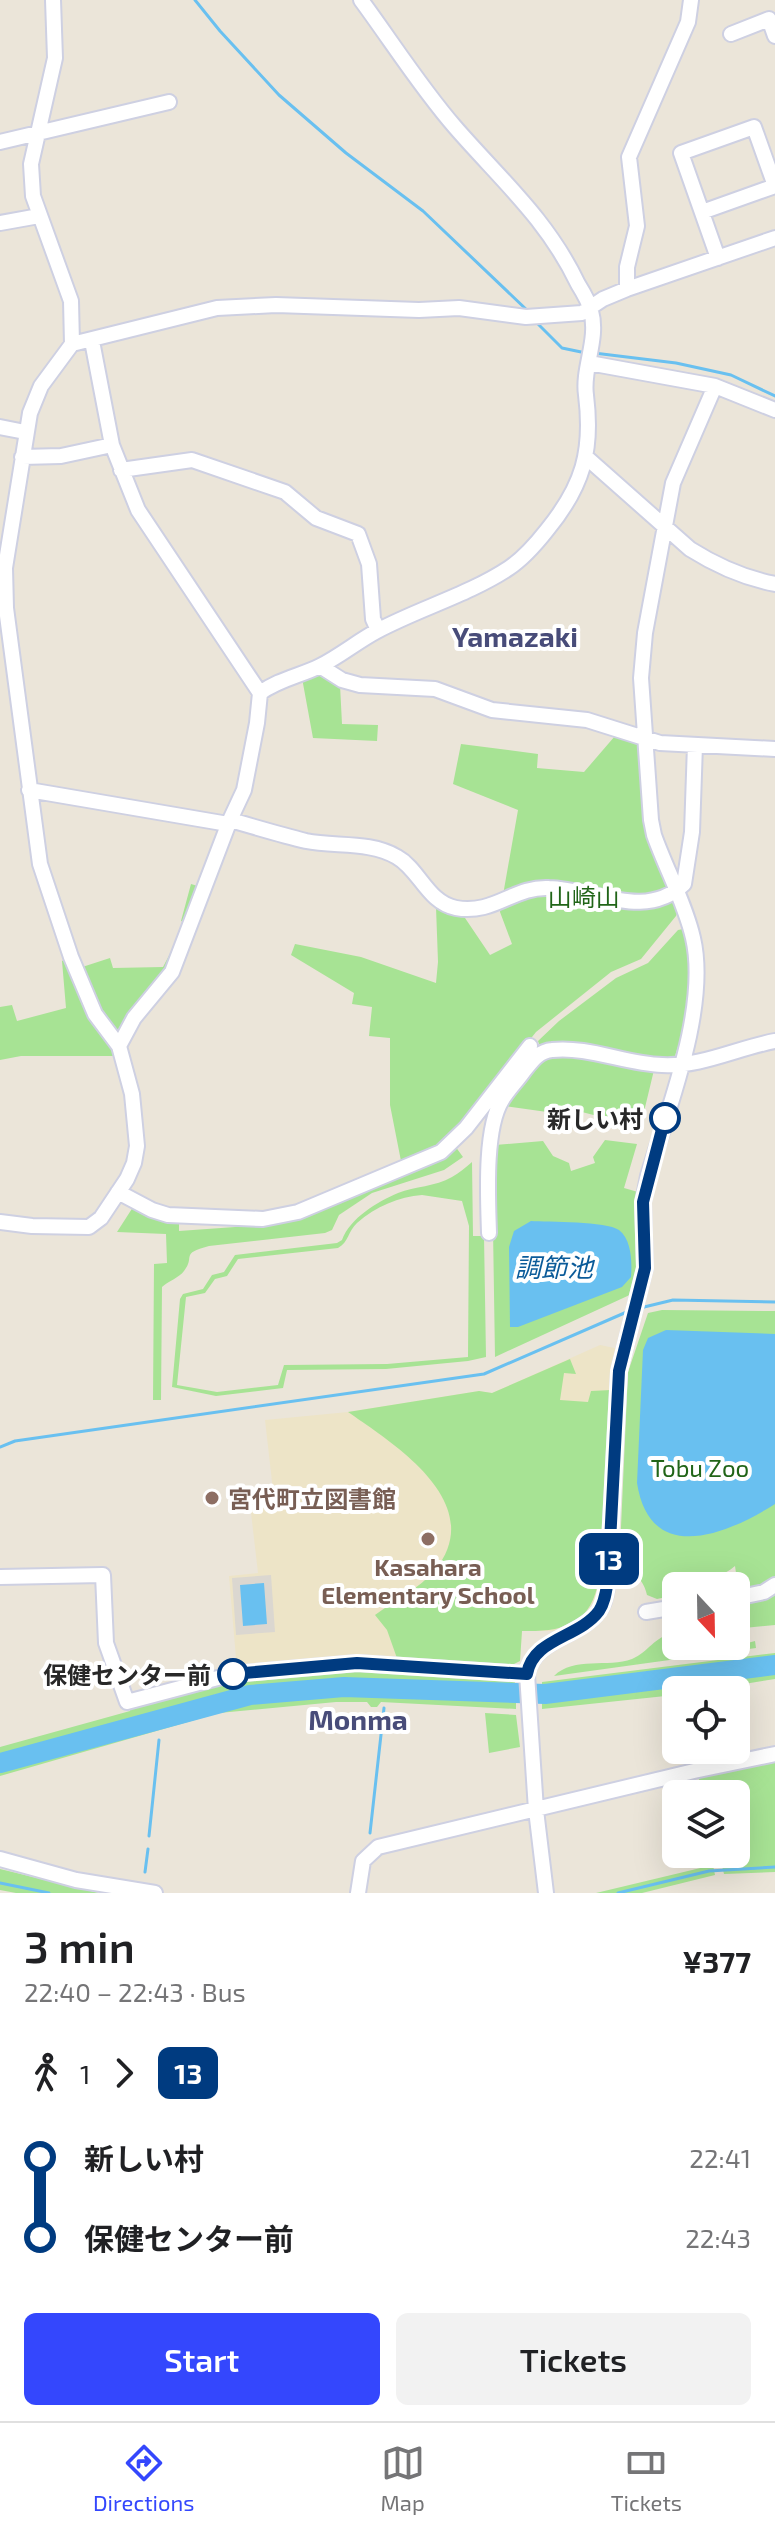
<!DOCTYPE html>
<html lang="en">
<head>
<meta charset="utf-8">
<style>
  body { margin:0; font-family:"Exo 2","Noto Sans JP",sans-serif; background:#f2f2f2; color:#202124; height:100vh; display:flex; flex-direction:column; font-size:30px; white-space:nowrap }
  * { box-sizing:border-box; margin:0 }
  p { font-size:26px; color:#757577 }
  .icon { flex:none; width:44px; height:44px; fill:none; stroke:currentColor; stroke-width:2; stroke-linecap:round; stroke-linejoin:round }
  .map { position:relative; height:1893px; overflow:hidden }
  .panel { display:flex; flex-direction:column; background:#fff; flex:1 }
  .panel>* { flex:none }
  .badge { padding:0 16px; border-radius:12px; font-size:28px; line-height:52px }
  .needle { width:52px; rotate:158deg }
  .controls { position:absolute; left:662px; top:1572px; display:grid; gap:16px }
  .controls a { display:grid; place-items:center; width:88px; height:88px; border-radius:12px; background:#fff; box-shadow:0 8px 32px #0002; font-size:40px }
  .map>.badge { position:absolute; translate:-50% -50%; box-shadow:0 0 0 4px #fff }
  .legs { display:flex; align-items:center; gap:12px; height:88px; padding:0 24px; font-size:26px }
  .legs p { margin-inline-start:auto }
  .head { display:flex; align-items:center; justify-content:space-between; height:136px; padding:0 24px }
  h1 { font-size:44px; font-weight:600; line-height:60px }
  .action { display:flex; gap:16px; margin-top:auto; padding:16px 24px }
  .action a { flex:1; height:92px; border-radius:12px; background:#3447fd; color:#fff; font-size:32px; font-weight:600; line-height:92px; text-align:center }
  .action a+a { background:#f2f2f2; color:#202124 }
  ul { padding:0 24px; list-style:none }
  li { display:flex; align-items:center; gap:28px; height:80px; font-size:30px }
  li i { display:grid; place-items:center; width:12px; height:100%; margin:0 10px; background:currentColor }
  li i::after { content:''; width:20px; height:20px; margin:-10px; border:6px solid; border-radius:50%; background:#fff }
  li p { margin-inline-start:auto }
  li:first-child i { background:linear-gradient(#0000 50%,currentColor 0) }
  li:last-child i { background:linear-gradient(currentColor 50%,#0000 0) }
  .tab-bar { display:flex; justify-content:space-around; align-items:center; height:112px; border-top:2px solid #e0e0e0; background:#fff; font-size:22px; color:#757577 }
  .tab-bar a { display:grid; justify-items:center; gap:4px }
  .tab-bar .current { color:#3447fd }
  .map>svg:first-child { display:block }
  .education { fill:#ede4c7 }
  .green { fill:#a7e394; fill-rule:evenodd }
  .plaza { fill:#dbd7d0 }
  .water { fill:#69c0f0 }
  .lines { fill:none; stroke-linecap:round; stroke-linejoin:round }
  .stream { stroke:#69c0f0; stroke-width:3 }
  .river { stroke:#69c0f0; stroke-width:20 }
  .minor-casing { stroke:#ced0e2; stroke-width:18 }
  .minor { stroke:#fff; stroke-width:14 }
  .line-1-casing { stroke:#fff; stroke-width:18 }
  .line-1 { stroke:#003b80; stroke-width:12 }
  .stop-1-dot { fill:#fff; stroke:#003b80; stroke-width:4 }
  .education-dot { fill:#8d6e63; stroke:#fff; stroke-width:3 }
  .labels { text-anchor:middle; dominant-baseline:central; stroke-width:8; stroke-linejoin:round; paint-order:stroke }
  .park-label { font-size:24px; fill:#216518; stroke:#fff }
  .stop-label { font-size:24px; font-weight:bold; fill:#282828; stroke:#fff; text-anchor:end }
  .education-label { font-size:24px; font-weight:bold; fill:#785e54; stroke:#fff; text-anchor:start }
  .water-label { font-size:26px; font-style:italic; fill:#0b5b99; stroke:#fff }
  .quarter-label { font-size:28px; font-weight:bold; fill:#484c79; stroke:#fff }
</style>
</head>
<body>
<div class="map">
<svg width="775" height="1893" viewBox="0 0 775 1893">
  <rect width="100%" height="100%" fill="#ebe5d9"/>
  <path class="education" d="M600,1345L619,1349L612,1369L599,1579L596,1597L588,1612L555,1631H522L520,1661L237,1670L229,1576L258,1573L250,1504L274,1499L265,1420L348,1412L479,1391L492,1393Z"/>
  <path class="green" d="M319,672L340,685L342,724L378,725L377,741L313,738L302,678Z
    M615,736L635,740L639,744L647,833L679,908L676,916L641,959L611,972L536,1032L462,1125L445,1141L430,1151L401,1161L390,1105V1038L369,1036L372,1007L352,1004L354,993L291,955L295,944L361,957L436,983L438,962L436,907L439,904L463,915L490,955L512,944L500,912L518,810L453,784L461,744L538,754L537,768L584,772Z
    M191,884L201,887L168,972L118,1056H21L0,1060V1007L12,1005L17,1021L66,1008L62,961L68,958L73,970L110,958L113,968L163,967L174,946H177L184,922L181,921Z
    M683,929C696,972 689,1015 675,1056L655,1059L539,1044L538,1041L559,1021L616,978L648,963L678,930Z
    M565,1055L654,1070L642,1120L627,1117L624,1129L608,1127L609,1119L551,1104L547,1112L504,1106L540,1060Z
    M605,1140L637,1144L624,1188L638,1192L636,1205L640,1269L634,1293L495,1357L492,1164L495,1145L543,1141L553,1156L569,1163L571,1171L595,1163L593,1157Z
    M455,1146L463,1157L444,1170L372,1193L339,1215L332,1230L325,1233L209,1246C179,1254 196,1256 184,1271C179,1278 168,1281 162,1287L161,1400H153L154,1264L167,1263L166,1234L117,1232L135,1204L179,1218V1231L262,1225Z
    M472,1162L473,1236H484L486,1357L468,1361L386,1369L287,1370L283,1388L216,1396L172,1387L180,1299L183,1294L203,1289L212,1275L224,1272L235,1255L337,1243L342,1240C350,1218 377,1202 398,1193C415,1186 435,1187 452,1177C459,1173 466,1167 472,1162ZM422,1195L462,1201L469,1226L468,1357L387,1364L284,1365L278,1385L217,1392L177,1385L186,1297L205,1293L215,1279L227,1276L238,1259L338,1248C349,1242 348,1231 357,1223C376,1206 399,1197 422,1195Z
    M662,1310L775,1311V1625L744,1628L735,1566C722,1577 711,1577 696,1581C688,1583 685,1586 676,1586V1595L657,1599L647,1595C644,1580 634,1571 619,1571L628,1372L648,1313Z
    M570,1359L576,1374L564,1373L560,1400L588,1402L591,1391L611,1390L599,1579C591,1624 565,1632 522,1631L520,1661L508,1667L398,1661L387,1630L375,1615C394,1601 420,1588 435,1570C489,1503 394,1444 348,1412L479,1391L492,1393Z
    M674,1633L676,1646H736L755,1641L756,1648L554,1676C574,1656 608,1668 632,1659C649,1652 653,1637 674,1633Z
    M775,1653V1658L598,1685L542,1689V1682Z
    M360,1666L514,1676L516,1689L336,1681L277,1686L217,1694L79,1738L0,1758V1747L130,1711V1707L234,1678Z
    M775,1673V1679L707,1690H676L675,1695L542,1709V1701Z
    M350,1692L516,1698V1709L381,1702L377,1707H371L367,1702H336L219,1713L0,1776V1770L224,1706L286,1697Z
    M485,1713L516,1715L520,1747L489,1753Z
    M775,1759V1872L724,1874L719,1854H736V1794H703L698,1776Z
    M713,1865L715,1875L642,1893H596Z
    M0,1869L99,1893H16L0,1890Z"/>
  <path class="plaza" d="M271,1575L275,1632L236,1635L232,1578Z"/>
  <path class="water" d="M531,1221C549,1222 606,1221 619,1230C632,1240 632,1263 631,1277L622,1287L518,1327H510L509,1247L514,1231Z
    M666,1330L775,1334V1504C726,1535 650,1566 637,1483L643,1350L648,1338Z
    M264,1583L267,1624L243,1626L240,1585Z"/>
  <g class="lines">
    <path class="stream" d="M195,0L220,31L279,95L346,153L423,211L530,313
      M537,323L562,348L586,353
      M594,353L676,363L731,375L775,396
      M640,1308L673,1300L775,1302
      M0,1447L15,1441L484,1374L629,1311
      M370,1833L384,1708
      M149,1836L159,1740
      M145,1872L148,1849
      M0,1883L49,1893
      M618,1893L709,1871L775,1867"/>
    <path class="river" d="M0,1763L250,1695L344,1687L545,1694L775,1665"/>
    <g class="minor-casing">
      <path id="minor" d="M731,34L769,19L775,36
        M0,142L169,102
        M702,212L775,186
        M0,223L39,216
        M718,258L681,153L754,127L775,186
        M627,289V267L637,226L629,157L688,22L691,0
        M92,341L112,445L138,510L260,693
        M72,344L217,308L276,305L419,310L459,308L526,317L582,313L603,299L627,289L775,238
        M589,363L715,386L775,410
        M0,427L25,432
        M22,457L61,456L112,445
        M586,457L690,549C717,566 744,578 775,584
        M121,470L192,460L285,492L316,518L358,534L369,564L373,619L378,630
        M320,666L342,680L360,685L435,689L492,710L587,720L660,743L775,749
        M29,790L228,824
        M230,820C255,827 281,835 306,841C335,847 370,841 397,857C419,869 428,903 456,908C494,915 514,886 549,888C594,889 645,921 684,884L692,832L695,745
        M119,1046L134,1018L172,972L230,820L244,790L257,723L260,693C279,679 300,676 320,666C340,656 358,641 377,631C420,608 468,595 509,568C524,558 536,544 547,530C583,486 593,451 586,395C582,368 599,339 591,311C589,302 583,292 578,284C547,219 501,180 455,127C421,88 392,42 361,0
        M118,1192L152,1210L168,1215L263,1219L298,1212L441,1152L466,1128L530,1046
        M0,1222L32,1226L89,1227L101,1218L127,1179L134,1163L137,1146L132,1094L119,1046L95,1014L71,957L40,864L6,608L5,568L30,413L41,386L72,344L71,301L33,196L31,164L55,58L53,0
        M489,1233C488,1199 484,1129 502,1100C508,1090 517,1081 524,1071C532,1061 539,1051 552,1050C588,1046 626,1064 662,1065C701,1067 737,1048 775,1041
        M0,1577L103,1575L106,1643L127,1702L233,1674L357,1663L527,1674
        M736,1598L764,1592L775,1585
        M646,1612L676,1607
        M0,1859L76,1880L155,1893
        M358,1893L363,1861L378,1847L694,1771L775,1754
        M546,1893L536,1810L527,1674C534,1636 585,1638 602,1606C606,1598 607,1589 608,1580L619,1371L645,1268L643,1202L648,1176C668,1109 709,1007 693,938C685,903 666,869 654,835L651,820L641,678L645,633L673,483L715,386"/>
    </g>
    <use href="#minor" class="minor"/>
  </g>
  <g class="lines">
    <g class="line-1-casing">
      <path id="line-1" d="M233,1674L357,1663L527,1674C533,1638 579,1638 599,1611C605,1602 606,1591 608,1580L619,1371L645,1268L643,1202L665,1118"/>
    </g>
    <use href="#line-1" class="line-1"/>
  </g>
  <g class="stop-1-dot">
    <circle cx="665" cy="1118" r="14"/>
    <circle cx="233" cy="1674" r="14"/>
  </g>
  <g class="education-dot">
    <circle cx="212" cy="1498" r="8"/>
    <circle cx="428" cy="1539" r="8"/>
  </g>
  <g class="labels">
    <g class="park-label">
      <text x="584" y="896">山崎山</text>
      <text x="700" y="1467">Tobu Zoo</text>
    </g>
    <g class="stop-label">
      <text x="643" y="1118">新しい村</text>
      <text x="211" y="1674">保健センター前</text>
    </g>
    <g class="education-label">
      <text x="228" y="1498">宮代町立図書館</text>
      <text x="428" y="1566" text-anchor="middle">Kasahara<tspan x="428" dy="28">Elementary School</tspan></text>
    </g>
    <g class="water-label">
      <text x="554" y="1266">調節池</text>
    </g>
    <g class="quarter-label">
      <text x="515" y="636">Yamazaki</text>
      <text x="358" y="1719">Monma</text>
    </g>
  </g>
</svg>
<div class="controls">
<a><svg class="needle" viewBox="-14 -14 28 28"><path d="M0-13l5 13h-10z" fill="#e53935"/><path d="M0 13l5-13h-10z" fill="#757577"/></svg></a>
<a><svg class="icon" aria-label="locate" viewBox="0 0 24 24"><circle cx="12" cy="12" r="6"/><path d="M12 2v4M12 18v4M2 12h4M18 12h4"/></svg></a>
<a><svg class="icon" aria-label="layers" viewBox="0 0 24 24"><path d="M12 4l9 5-9 5-9-5zM3 14l9 5 9-5"/></svg></a>
</div>
<b class="badge" style="left:609px;top:1559px;background:#003b80;color:#fff">13</b>
</div>
<section class="panel">
<div class="head"><div><h1>3 min</h1><p>22:40 – 22:43 · Bus</p></div><b>¥377</b></div>
<div class="legs"><svg class="icon" aria-label="walk" viewBox="0 0 24 24"><circle cx="13" cy="4" r="2"/><path d="M13 8l-2 6 4 7M11 14l-3 7M7 12l3-4h3l4 4"/></svg>1<svg class="icon" aria-label="forward" viewBox="0 0 24 24"><path d="M9 5l7 7-7 7"/></svg><b class="badge" style="background:#003b80;color:#fff">13</b></div>
<ul>
<li><i style="color:#003b80"></i><b>新しい村</b><p>22:41</p></li>
<li><i style="color:#003b80"></i><b>保健センター前</b><p>22:43</p></li>
</ul>
<div class="action"><a>Start</a><a>Tickets</a></div>
</section>
<nav class="tab-bar">
<a class="current"><svg class="icon" aria-label="directions" viewBox="0 0 24 24"><path d="M12 3l9 9-9 9-9-9zM9 14v-3h6M13 9l2 2-2 2"/></svg>Directions</a>
<a><svg class="icon" aria-label="map" viewBox="0 0 24 24"><path d="M3 6l6-2 6 2 6-2v14l-6 2-6-2-6 2zM9 4v14M15 6v14"/></svg>Map</a>
<a><svg class="icon" aria-label="tickets" viewBox="0 0 24 24"><path d="M3 7h18v10H3zM15 7v10"/></svg>Tickets</a>
</nav>
</body>
</html>
